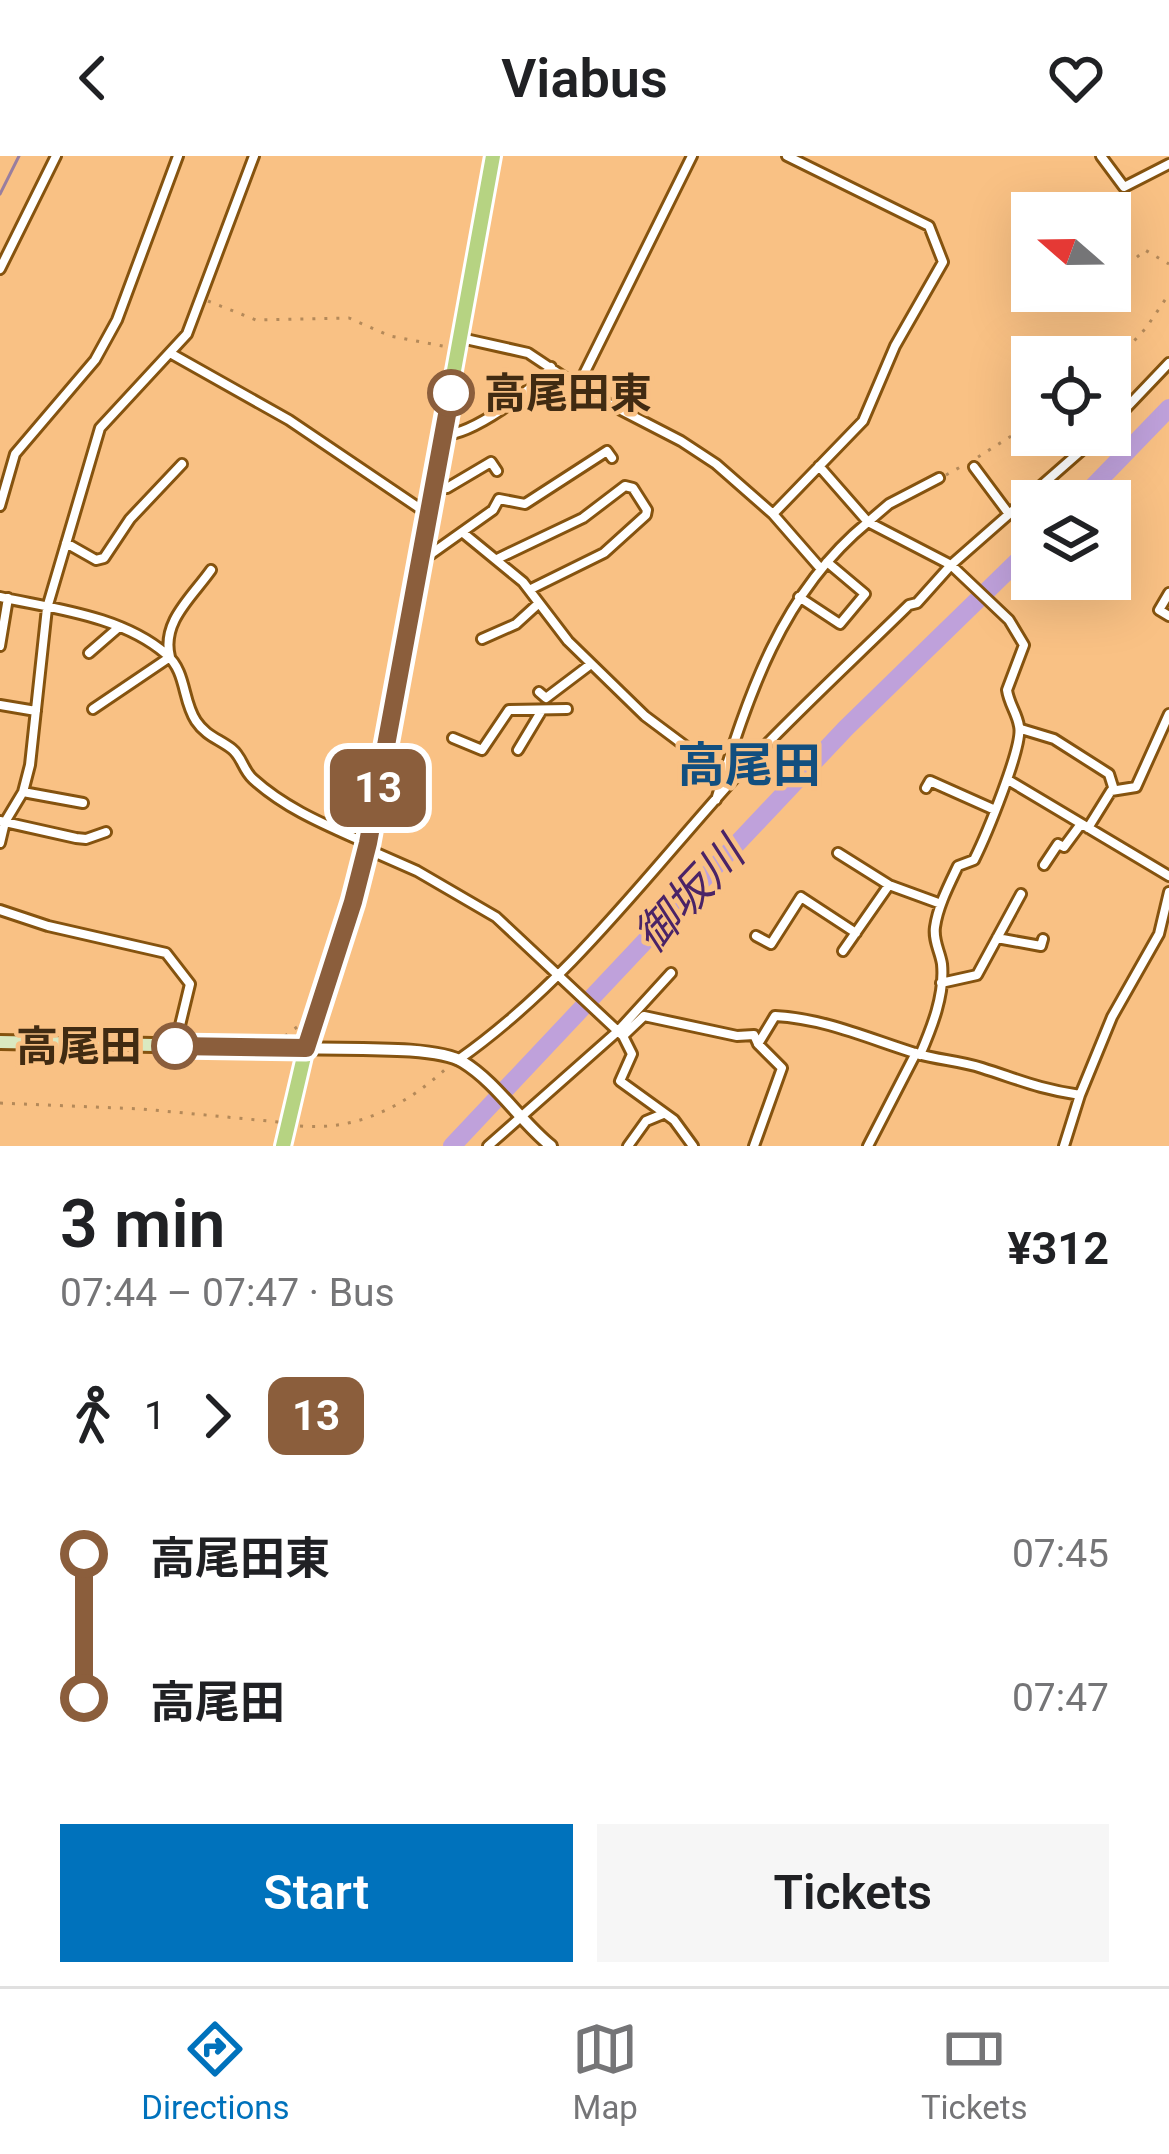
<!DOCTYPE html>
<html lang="en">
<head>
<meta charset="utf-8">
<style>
  body { margin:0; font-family:Roboto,"Noto Sans JP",sans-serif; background:#f6f6f6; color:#202124; height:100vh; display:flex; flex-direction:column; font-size:45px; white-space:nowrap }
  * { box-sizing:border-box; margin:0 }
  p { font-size:39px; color:#757577 }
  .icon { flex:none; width:66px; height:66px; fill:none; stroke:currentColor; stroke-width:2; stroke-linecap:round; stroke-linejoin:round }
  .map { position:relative; height:990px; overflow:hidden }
  .side { display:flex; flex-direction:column; background:#fff; flex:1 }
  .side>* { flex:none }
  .badge { padding:0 24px; border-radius:18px; font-size:42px; line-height:78px }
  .needle { width:78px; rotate:290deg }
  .tools { position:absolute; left:1011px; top:36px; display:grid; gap:24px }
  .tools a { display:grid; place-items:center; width:120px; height:120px; border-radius:0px; background:#fff; box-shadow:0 12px 48px #0002; font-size:60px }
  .map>.badge { position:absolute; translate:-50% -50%; box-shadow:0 0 0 6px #fff }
  .legs { display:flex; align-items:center; gap:18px; height:132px; padding:0 60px; font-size:39px }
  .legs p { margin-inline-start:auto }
  .head { display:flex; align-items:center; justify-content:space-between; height:204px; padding:0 60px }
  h1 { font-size:66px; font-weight:600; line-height:90px }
  .button { display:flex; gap:24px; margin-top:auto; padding:24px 60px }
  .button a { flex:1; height:138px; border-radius:0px; background:#0072bc; color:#fff; font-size:48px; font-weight:600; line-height:138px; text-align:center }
  .button a+a { background:#f6f6f6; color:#202124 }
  ul { padding:0 60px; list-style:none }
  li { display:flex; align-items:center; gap:42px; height:144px; font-size:45px }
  li i { display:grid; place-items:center; width:18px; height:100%; margin:0 15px; background:currentColor }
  li i::after { content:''; width:30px; height:30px; margin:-15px; border:9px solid; border-radius:50%; background:#fff }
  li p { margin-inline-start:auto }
  li:first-child i { background:linear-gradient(#0000 50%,currentColor 0) }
  li:last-child i { background:linear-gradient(currentColor 50%,#0000 0) }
  header { display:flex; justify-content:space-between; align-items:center; height:156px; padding:0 60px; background:#fff; font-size:54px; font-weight:600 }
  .tab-bar { display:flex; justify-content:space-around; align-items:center; height:168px; border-top:3px solid #e0e0e0; background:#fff; font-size:33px; color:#757577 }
  .tab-bar a { display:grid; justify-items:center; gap:6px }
  .tab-bar .active { color:#0072bc }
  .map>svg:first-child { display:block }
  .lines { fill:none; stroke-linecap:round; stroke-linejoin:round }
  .stream { stroke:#997e9f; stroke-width:3 }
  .river { stroke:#bfa1db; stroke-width:18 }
  .minor-casing { stroke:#85530f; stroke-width:14 }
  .tertiary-casing { stroke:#85530f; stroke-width:16 }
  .secondary-casing { stroke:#85530f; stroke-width:18 }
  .primary-casing { stroke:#fff; stroke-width:20 }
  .path { stroke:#b48959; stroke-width:3; stroke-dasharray:3 9; stroke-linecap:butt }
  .minor { stroke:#fff; stroke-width:8 }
  .tertiary { stroke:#fff; stroke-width:10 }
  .secondary { stroke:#dae9c1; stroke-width:12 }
  .primary { stroke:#b6d382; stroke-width:14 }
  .line-1-casing { stroke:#fff; stroke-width:27 }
  .line-1 { stroke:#8b5e3c; stroke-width:18 }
  .stop-1-dot { fill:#fff; stroke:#8b5e3c; stroke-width:6 }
  .labels { text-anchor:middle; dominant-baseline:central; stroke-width:9; stroke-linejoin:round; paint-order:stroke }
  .stop-label { font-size:42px; font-weight:bold; fill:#412b12; stroke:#f9c184; text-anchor:start }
  .water-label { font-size:45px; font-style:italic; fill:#4a2367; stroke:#f9c184 }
  .quarter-label { font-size:48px; font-weight:bold; fill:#124f7f; stroke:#f9c184 }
</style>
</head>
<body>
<header><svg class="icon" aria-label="back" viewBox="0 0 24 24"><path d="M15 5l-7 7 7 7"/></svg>Viabus<svg class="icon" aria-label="heart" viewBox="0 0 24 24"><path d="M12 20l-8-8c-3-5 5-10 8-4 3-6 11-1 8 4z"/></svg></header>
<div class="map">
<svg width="1169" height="990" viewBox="0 0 1169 990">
  <rect width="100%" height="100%" fill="#f9c184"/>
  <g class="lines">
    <path class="stream" d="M0,38L19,0"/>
    <path class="river" d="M1079,345L1169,252
      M452,990L846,572L1032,391"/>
    <g class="minor-casing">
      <path id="minor" d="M1101,0L1124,31L1169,8
        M0,113L56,0
        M461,182L528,197L588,237L681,285L716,308L773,358L821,413
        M170,197L289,264L428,358
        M578,230L692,0
        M1110,269L1169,207
        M443,279C472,279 534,234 551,211
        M819,310L868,366L889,348L939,322
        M974,311L1009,358
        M434,330L447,332L491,306L497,315
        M0,350L15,298L95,204L117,164L178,0
        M773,358L863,265L895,190L943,106L929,70L787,0
        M462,376L493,354L499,343L525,348L607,295L612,302
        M66,387L96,404L104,402L130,363L182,308
        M422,396L431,398L462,376L523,426L568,485L645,560L724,619
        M497,403L583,362L625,330L633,332L647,354L646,359L604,397L529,434
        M1169,437L1159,454L1169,460
        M0,441C55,453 122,460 166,498C187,516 182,544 196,565C206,580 219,583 232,593C242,601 243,614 253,623C286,653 326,669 366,687
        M799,441L840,468L865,438L827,406
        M482,483L516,468L539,447
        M0,490L8,442
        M89,497L119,471
        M539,536L546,542L591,508
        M0,549L36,555
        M93,553L170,501C161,466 192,441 211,414
        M1021,573L1054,583L1109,618L1114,634
        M453,582L482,594L509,554L567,553
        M518,594L542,554
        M1008,624L1169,720
        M926,632L930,625L995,654
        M23,636L83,647
        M716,644C748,540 781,437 868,366L951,409L1009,464L1024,489L1007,534C1009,548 1017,557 1019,570C1024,589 985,682 974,704L958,710C949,729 938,750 935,771C933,785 940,795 942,808C945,839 932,871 920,899
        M0,665L76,682L86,683L106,676
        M1088,672L1111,635L1136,631L1169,558
        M0,687L5,666L23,636L30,609L47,452L100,272L187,178L254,0
        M367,693L417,715L496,761L623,880L644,860L737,880L754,879L758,888L775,860C827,863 869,883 918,898C939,904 961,905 982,912C1020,924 1039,933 1080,939
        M838,697L889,729L941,748
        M1044,709L1058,688L1064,691L1081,668
        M0,754L48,770L166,797L190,828L175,890
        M756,780L771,788L801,741L856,777
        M997,782L1041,790L1043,783
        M843,795L889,729
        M941,827L977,819L1021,738
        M623,880L632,898L620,925L674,964L693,990
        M458,904C569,826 649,716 739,617C793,559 852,505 909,449L917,447L951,409L1099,279
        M488,990L618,875L671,817
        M628,990L646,965L663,958
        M754,990L782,912L758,888
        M868,990L916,897
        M1064,990L1080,939L1112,861L1159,778L1169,736"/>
    </g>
    <g class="tertiary-casing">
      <path id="tertiary" d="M306,892C342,894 435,889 463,906C497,927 520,965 551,990"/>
    </g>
    <g class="secondary-casing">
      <path id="secondary" d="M0,886L306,892"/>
    </g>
    <g class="primary-casing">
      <path id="primary" d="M283,990L306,892L367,693L493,0"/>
    </g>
    <path class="path" d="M1110,125L1145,94L1169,108
      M208,145L256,164L349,162L390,180L448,191
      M1096,153L1099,135
      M1110,211L1146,172L1169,138
      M978,301L1032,267
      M946,319L964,309
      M285,880L301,868
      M0,947L142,953L279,966
      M300,970C359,975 406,949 448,911"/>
    <use href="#minor" class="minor"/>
    <use href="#tertiary" class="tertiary"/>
    <use href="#secondary" class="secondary"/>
    <use href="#primary" class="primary"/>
  </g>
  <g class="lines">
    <g class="line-1-casing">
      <path id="line-1" d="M175,890L306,892L353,746L368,687L451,237"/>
    </g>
    <use href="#line-1" class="line-1"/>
  </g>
  <g class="stop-1-dot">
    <circle cx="451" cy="237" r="21"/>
    <circle cx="175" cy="890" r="21"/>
  </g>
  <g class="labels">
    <g class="stop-label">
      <text x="484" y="237">高尾田東</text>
      <text x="142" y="890" text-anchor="end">高尾田</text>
    </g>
    <g class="water-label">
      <text transform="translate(689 739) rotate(-47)">御坂川</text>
    </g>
    <g class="quarter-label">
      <text x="749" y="609">高尾田</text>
    </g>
  </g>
</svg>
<div class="tools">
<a><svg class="needle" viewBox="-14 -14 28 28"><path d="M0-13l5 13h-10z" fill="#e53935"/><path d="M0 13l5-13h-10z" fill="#757577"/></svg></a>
<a><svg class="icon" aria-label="locate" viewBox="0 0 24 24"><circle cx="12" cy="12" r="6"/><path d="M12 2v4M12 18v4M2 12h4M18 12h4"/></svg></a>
<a><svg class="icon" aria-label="layers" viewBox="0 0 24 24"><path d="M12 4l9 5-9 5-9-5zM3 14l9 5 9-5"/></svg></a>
</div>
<b class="badge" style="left:378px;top:632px;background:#8b5e3c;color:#fff">13</b>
</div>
<section class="side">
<div class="head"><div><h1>3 min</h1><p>07:44 – 07:47 · Bus</p></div><b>¥312</b></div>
<div class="legs"><svg class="icon" aria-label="walk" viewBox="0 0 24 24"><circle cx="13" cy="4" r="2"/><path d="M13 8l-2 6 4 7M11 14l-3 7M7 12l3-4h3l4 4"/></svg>1<svg class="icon" aria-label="forward" viewBox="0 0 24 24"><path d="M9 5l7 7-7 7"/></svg><b class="badge" style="background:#8b5e3c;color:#fff">13</b></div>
<ul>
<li><i style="color:#8b5e3c"></i><b>高尾田東</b><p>07:45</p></li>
<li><i style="color:#8b5e3c"></i><b>高尾田</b><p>07:47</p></li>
</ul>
<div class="button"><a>Start</a><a>Tickets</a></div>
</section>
<nav class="tab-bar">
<a class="active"><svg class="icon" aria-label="directions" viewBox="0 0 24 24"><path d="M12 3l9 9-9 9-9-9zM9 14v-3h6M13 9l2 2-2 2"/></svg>Directions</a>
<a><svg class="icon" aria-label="map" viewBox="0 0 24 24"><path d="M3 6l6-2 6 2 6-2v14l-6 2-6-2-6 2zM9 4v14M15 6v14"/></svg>Map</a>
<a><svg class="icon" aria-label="tickets" viewBox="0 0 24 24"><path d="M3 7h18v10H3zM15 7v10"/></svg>Tickets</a>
</nav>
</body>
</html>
